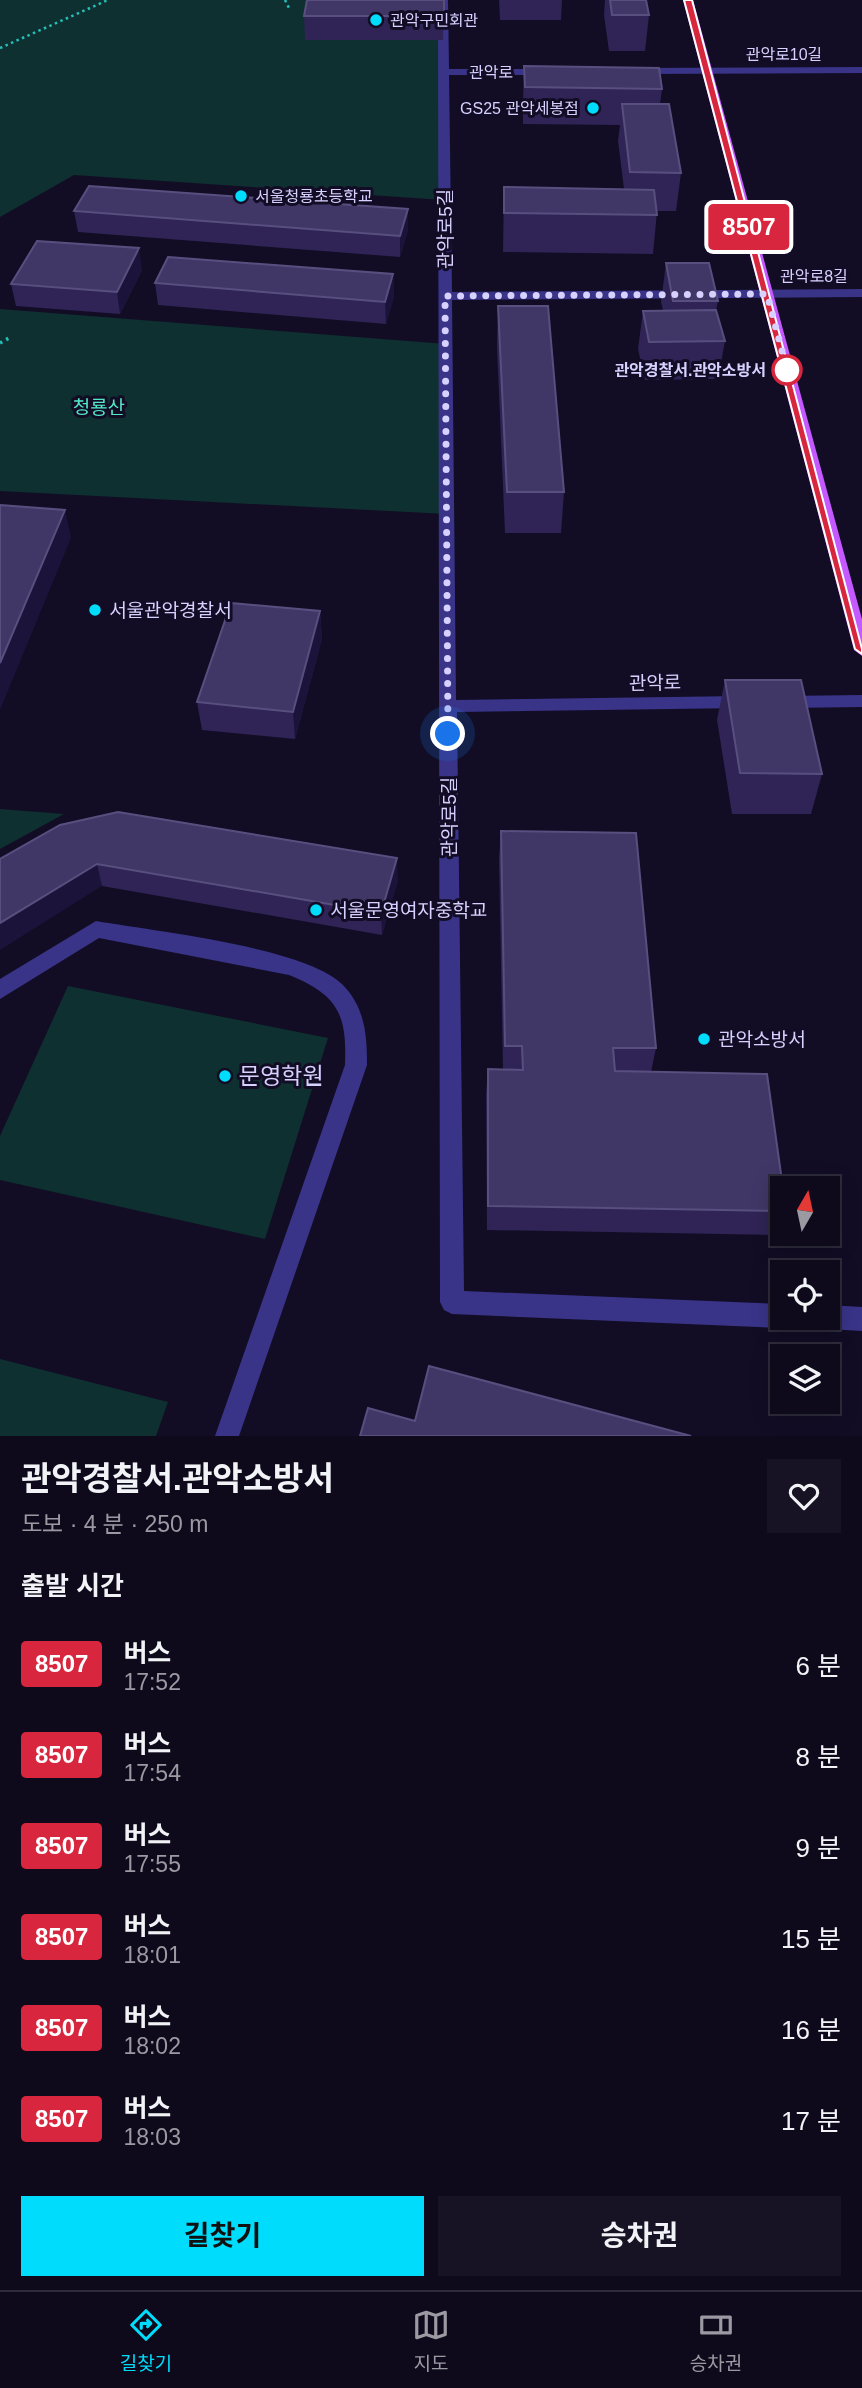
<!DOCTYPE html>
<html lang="ko">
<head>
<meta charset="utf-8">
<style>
  body { margin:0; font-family:Arial,"Noto Sans KR",sans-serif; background:#171325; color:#f1f3f6; height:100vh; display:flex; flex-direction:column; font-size:26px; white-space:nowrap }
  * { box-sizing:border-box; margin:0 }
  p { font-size:23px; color:#9b9aa3 }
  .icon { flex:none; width:38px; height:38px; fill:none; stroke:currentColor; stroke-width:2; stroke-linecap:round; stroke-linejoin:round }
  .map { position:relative; height:1436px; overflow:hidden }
  .drawer { display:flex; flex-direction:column; background:#0e0a1c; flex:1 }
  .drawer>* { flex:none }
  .badge { padding:0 14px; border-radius:5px; font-size:24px; line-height:46px }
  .needle { width:46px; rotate:9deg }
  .fabs { position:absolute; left:770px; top:1176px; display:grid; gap:14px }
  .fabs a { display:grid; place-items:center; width:70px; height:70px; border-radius:0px; background:#0e0a1c; box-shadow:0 4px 18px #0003,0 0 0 2px #2e2b3b; font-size:35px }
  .you { position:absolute; width:35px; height:35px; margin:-18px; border:5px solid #fff; border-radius:50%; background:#1a73e8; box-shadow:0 0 0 10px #1a73e833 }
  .map>.badge { position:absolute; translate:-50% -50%; box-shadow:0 0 0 4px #fff }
  h2 { padding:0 21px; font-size:26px; line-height:63px }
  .round { display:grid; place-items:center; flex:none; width:74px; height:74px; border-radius:0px; background:#171325 }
  .overview { display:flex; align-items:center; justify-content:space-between; height:119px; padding:0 21px }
  h1 { font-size:33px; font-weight:700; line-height:52px }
  .button { display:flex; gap:14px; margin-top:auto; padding:14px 21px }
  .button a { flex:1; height:80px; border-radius:0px; background:#00ddfc; color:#111; font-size:28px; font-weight:700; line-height:80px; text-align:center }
  .button a+a { background:#171325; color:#f1f3f6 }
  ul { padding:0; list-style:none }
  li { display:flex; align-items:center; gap:21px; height:91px; padding:0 21px }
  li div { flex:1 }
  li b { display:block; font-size:26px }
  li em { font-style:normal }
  li .badge { min-width:77px; font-weight:700; text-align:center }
  .tabs { display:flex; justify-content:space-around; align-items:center; height:98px; border-top:2px solid #2e2b3b; background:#0e0a1c; font-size:19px; color:#9b9aa3 }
  .tabs a { display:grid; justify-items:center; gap:4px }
  .tabs .active { color:#00ddfc }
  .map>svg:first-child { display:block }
  .green { fill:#0f3030 }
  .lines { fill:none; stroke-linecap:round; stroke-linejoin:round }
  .path-far1 { stroke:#25bfba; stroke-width:2.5; stroke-dasharray:2.5 3.5; stroke-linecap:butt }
  .path { stroke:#25bfba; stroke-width:3.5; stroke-dasharray:2.5 4.5; stroke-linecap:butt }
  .service { fill:#393488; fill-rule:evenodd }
  .minor { fill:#393488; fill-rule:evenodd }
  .primary { fill:#c558ff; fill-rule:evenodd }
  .wall { fill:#2f2455 }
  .shaded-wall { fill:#1c133a }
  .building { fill:#413767; stroke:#584f7f; stroke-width:2 }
  .line { fill:#d7263d; stroke:#fff; stroke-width:2 }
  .walk { stroke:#d7d1ff; stroke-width:7; stroke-dasharray:0 12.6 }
  .poi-dot { fill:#00ddfc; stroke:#120d25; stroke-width:2.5 }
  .stop-dot { fill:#fff; stroke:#d7263d; stroke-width:3.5 }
  .labels { text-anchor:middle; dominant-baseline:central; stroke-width:6; stroke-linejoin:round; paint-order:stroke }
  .far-poi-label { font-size:16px; fill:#d7d1ff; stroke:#120d25; text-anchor:start }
  .far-street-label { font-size:16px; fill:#d7d1ff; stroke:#120d25 }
  .far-stop-label { font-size:16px; font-weight:bold; fill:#d7d1ff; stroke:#120d25; text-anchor:end }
  .street-label { font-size:19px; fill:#d7d1ff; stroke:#120d25 }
  .park-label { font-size:19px; fill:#53e9c7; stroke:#120d25 }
  .poi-label { font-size:19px; fill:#d7d1ff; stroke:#120d25; text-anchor:start }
  .near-poi-label { font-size:23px; fill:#d7d1ff; stroke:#120d25; text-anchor:start }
</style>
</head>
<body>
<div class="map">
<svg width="862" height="1436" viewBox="0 0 862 1436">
  <rect width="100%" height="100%" fill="#120d25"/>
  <path class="green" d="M0,0H314L306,40H443L444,200L74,175L0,217Z
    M0,309L446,344L447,514L0,491Z
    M0,809L64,814L0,849Z
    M68,986L328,1038L265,1239L0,1180V1136Z
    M0,1359L168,1402L156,1436H0Z"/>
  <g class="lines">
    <path class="path-far1" d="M285,0L290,10
      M0,48L108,0"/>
    <path class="path" d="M0,343L9,338"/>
    <path class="service" d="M96,921C152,931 306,947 343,985C365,1008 367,1035 367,1065L239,1436H215L345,1065C347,1014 338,995 289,975L99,938L0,999V979Z"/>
    <path class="minor" d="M438,0H448L449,69H545L550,72L545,75H449L452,292L862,289V297L452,300L456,700L742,696L751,702L742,708L457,712L464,1291L782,1304V1318H793L790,1324L782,1328L452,1314L444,1310L440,1302Z
      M862,67V73L636,74L631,71L636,68Z
      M862,695V707L784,708L775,702L784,696Z
      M828,1305L862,1307V1331L828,1329L820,1325L816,1318H828Z"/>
    <path class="primary" d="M683,0H693L862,619V656L854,650Z"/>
  </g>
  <path class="wall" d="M444,0L443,40H305L304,16Z
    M499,0H562L561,20H500Z
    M605,0H646L649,15L645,51H609L604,15Z
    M524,66L662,89L660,104L681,173L676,211H657L653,254L503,252L504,187L624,189L618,141L620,125L523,124V103Z
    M408,209V230L400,257L78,232L74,211Z
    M666,263L718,301L716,310L725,341L718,379L645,380L638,349L643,311L663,310L661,302Z
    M142,270L120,314L16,306L11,284Z
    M393,274L394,296L386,324L158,305L155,283Z
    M498,306L564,492L561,533H505L497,346Z
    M320,611L322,639L295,739L202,730L197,702Z
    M725,680L822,774L811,814H732L717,720Z
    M501,831L656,1048L651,1072L782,1188V1223L778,1235L487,1230L486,1095L488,1069H503L499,859Z
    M0,859L398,880L382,935L102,886Z"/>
  <path class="shaded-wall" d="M408,209V230L400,257V236Z
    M139,248L142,270L120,314L117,292Z
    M393,274L394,296L386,324L385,302Z
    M65,510L71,538L0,710V663Z
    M320,611L322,639L295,739L293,712Z
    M397,858L398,880L382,935L381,913Z
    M97,864L102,886L0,950V923Z"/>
  <path class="building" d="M307,0H444V16H304Z
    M610,0H646L649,15H612Z
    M524,66L659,68L662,89L525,87Z
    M622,104H669L681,173L630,172Z
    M89,186L408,209L400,236L74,211Z
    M504,187L654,190L657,215L504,213Z
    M37,241L139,248L117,292L11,284Z
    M168,257L393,274L385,302L155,283Z
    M666,263H709L718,301H673Z
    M498,306H548L564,492H507Z
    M716,310L725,341L649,342L643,311Z
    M0,505L65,510L0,663Z
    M231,603L320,611L293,712L197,702Z
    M725,680H801L822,774L740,773Z
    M118,812L397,858L381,913L97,864L0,923V859L60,825Z
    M501,831L636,833L656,1048H613L615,1071L767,1074L783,1188H782V1211L488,1206V1069L523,1070L522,1046H505Z
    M429,1366L691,1436H360L368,1408L415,1421Z"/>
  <path class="line" d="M684,0H692L862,649V654L855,649Z"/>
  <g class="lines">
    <path class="walk" d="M448,734L445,296L767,294L787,370"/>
  </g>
  <g class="poi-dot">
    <circle cx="376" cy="20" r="7"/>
    <circle cx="593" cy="108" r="7"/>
    <circle cx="241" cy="196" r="7"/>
    <circle cx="95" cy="610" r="7"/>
    <circle cx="316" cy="910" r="7"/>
    <circle cx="704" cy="1039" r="7"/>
    <circle cx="225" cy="1076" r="7"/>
  </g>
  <circle class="stop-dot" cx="787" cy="370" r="14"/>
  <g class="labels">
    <g class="far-poi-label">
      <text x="390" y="20">관악구민회관</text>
      <text x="579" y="108" text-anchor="end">GS25 관악세봉점</text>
      <text x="255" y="196">서울청룡초등학교</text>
    </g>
    <g class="far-street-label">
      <text x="784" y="54">관악로10길</text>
      <text x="491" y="72">관악로</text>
      <text x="814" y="276">관악로8길</text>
    </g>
    <g class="far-stop-label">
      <text x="766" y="370">관악경찰서.관악소방서</text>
    </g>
    <g class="street-label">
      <text transform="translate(445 229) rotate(-90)">관악로5길</text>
      <text transform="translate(655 683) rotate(-1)">관악로</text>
      <text transform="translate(449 817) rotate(-90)">관악로5길</text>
    </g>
    <g class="park-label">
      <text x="99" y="407">청룡산</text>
    </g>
    <g class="poi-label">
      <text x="109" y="610">서울관악경찰서</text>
      <text x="330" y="910">서울문영여자중학교</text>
      <text x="718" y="1039">관악소방서</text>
    </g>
    <g class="near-poi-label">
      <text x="239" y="1076">문영학원</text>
    </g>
  </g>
</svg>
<div class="fabs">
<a><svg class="needle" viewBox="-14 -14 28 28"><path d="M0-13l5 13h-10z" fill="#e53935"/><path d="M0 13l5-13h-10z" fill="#9b9aa3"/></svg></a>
<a><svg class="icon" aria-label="locate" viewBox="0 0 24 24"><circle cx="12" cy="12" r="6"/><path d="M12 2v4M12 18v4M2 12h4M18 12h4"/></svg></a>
<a><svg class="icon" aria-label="layers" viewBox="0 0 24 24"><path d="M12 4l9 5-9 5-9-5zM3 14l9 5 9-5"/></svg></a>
</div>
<div class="you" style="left:448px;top:734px"></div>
<b class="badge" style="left:749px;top:227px;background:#d7263d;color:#fff">8507</b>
</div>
<section class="drawer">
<div class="overview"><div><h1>관악경찰서.관악소방서</h1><p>도보 · 4 분 · 250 m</p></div><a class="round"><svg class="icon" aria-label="heart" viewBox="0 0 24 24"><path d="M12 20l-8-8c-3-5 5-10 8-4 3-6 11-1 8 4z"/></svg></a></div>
<h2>출발 시간</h2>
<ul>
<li><span class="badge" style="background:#d7263d;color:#fff">8507</span><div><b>버스</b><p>17:52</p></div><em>6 분</em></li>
<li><span class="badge" style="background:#d7263d;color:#fff">8507</span><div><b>버스</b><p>17:54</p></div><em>8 분</em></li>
<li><span class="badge" style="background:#d7263d;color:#fff">8507</span><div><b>버스</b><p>17:55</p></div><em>9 분</em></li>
<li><span class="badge" style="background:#d7263d;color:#fff">8507</span><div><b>버스</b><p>18:01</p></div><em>15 분</em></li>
<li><span class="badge" style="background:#d7263d;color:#fff">8507</span><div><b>버스</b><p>18:02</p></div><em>16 분</em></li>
<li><span class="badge" style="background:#d7263d;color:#fff">8507</span><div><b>버스</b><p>18:03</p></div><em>17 분</em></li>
</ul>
<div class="button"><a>길찾기</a><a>승차권</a></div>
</section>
<nav class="tabs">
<a class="active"><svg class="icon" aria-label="directions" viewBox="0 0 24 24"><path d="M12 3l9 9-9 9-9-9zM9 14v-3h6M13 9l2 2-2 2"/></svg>길찾기</a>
<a><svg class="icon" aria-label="map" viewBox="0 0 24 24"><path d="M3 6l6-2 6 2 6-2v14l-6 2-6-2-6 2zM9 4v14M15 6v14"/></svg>지도</a>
<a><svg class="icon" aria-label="tickets" viewBox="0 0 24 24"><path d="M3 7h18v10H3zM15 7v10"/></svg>승차권</a>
</nav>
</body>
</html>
